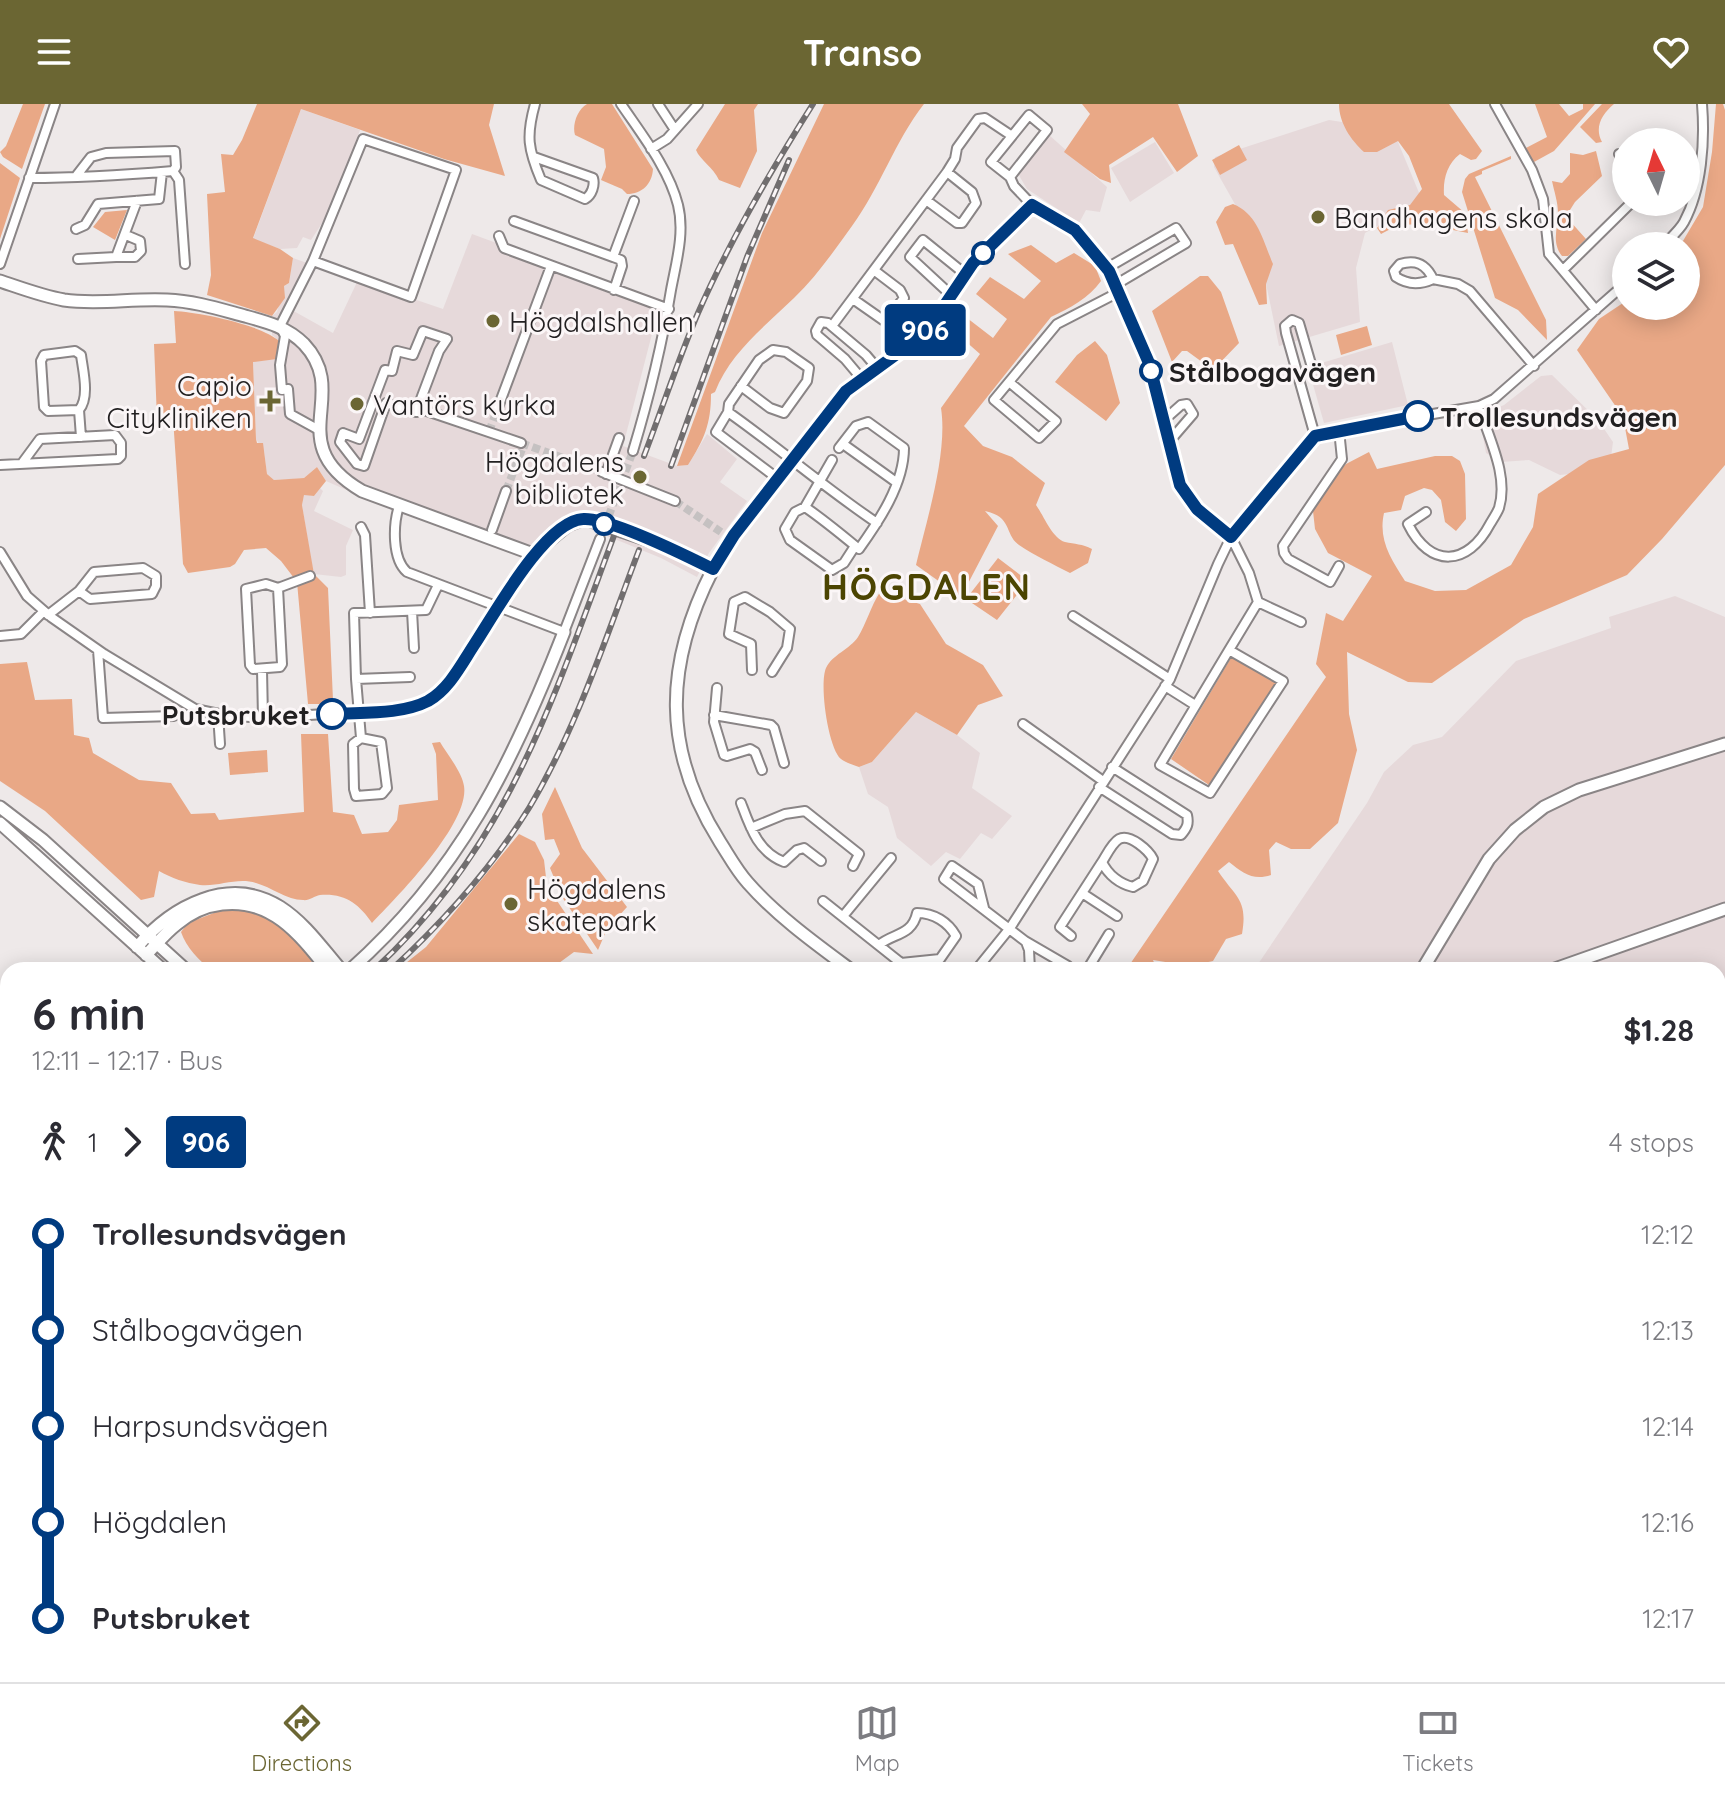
<!DOCTYPE html>
<html lang="en">
<head>
<meta charset="utf-8">
<style>
  body { margin:0; font-family:Quicksand,sans-serif; background:#f2f2f3; color:#2b2b33; height:100vh; display:flex; flex-direction:column; font-size:30px; white-space:nowrap }
  * { box-sizing:border-box; margin:0 }
  p { font-size:26px; color:#7c7c81 }
  .icon { flex:none; width:44px; height:44px; fill:none; stroke:currentColor; stroke-width:2; stroke-linecap:round; stroke-linejoin:round }
  .map { position:relative; flex:1; overflow:hidden }
  .details { position:absolute; left:0px; top:858px; width:1726px; height:720px; display:flex; flex-direction:column; background:#fff; border-radius:24px 24px 0 0; box-shadow:0 4px 20px #0003 }
  .details>* { flex:none }
  .badge { padding:0 16px; border-radius:6px; font-size:28px; line-height:52px }
  .needle { width:52px; rotate:355deg }
  .buttons { position:absolute; left:1612px; top:24px; display:grid; gap:16px }
  .buttons a { display:grid; place-items:center; width:88px; height:88px; border-radius:50%; background:#fff; box-shadow:0 4px 20px #0003; font-size:40px }
  .map>.badge { position:absolute; translate:-50% -50%; box-shadow:0 0 0 4px #fff }
  .legs { display:flex; align-items:center; gap:12px; height:88px; padding:0 32px; font-size:26px }
  .legs p { margin-inline-start:auto }
  .summary { display:flex; align-items:center; justify-content:space-between; height:136px; padding:0 32px }
  h1 { font-size:44px; font-weight:700; line-height:60px }
  ul { padding:0 32px; list-style:none }
  li { display:flex; align-items:center; gap:28px; height:96px; font-size:30px }
  li i { display:grid; place-items:center; width:12px; height:100%; margin:0 10px; background:currentColor }
  li i::after { content:''; width:20px; height:20px; margin:-10px; border:6px solid; border-radius:50%; background:#fff }
  li p { margin-inline-start:auto }
  li:first-child i { background:linear-gradient(#0000 50%,currentColor 0) }
  li:last-child i { background:linear-gradient(currentColor 50%,#0000 0) }
  header { display:flex; justify-content:space-between; align-items:center; height:104px; padding:0 32px; background:#6b6633; color:#fff; font-size:36px; font-weight:700 }
  .dock { display:flex; justify-content:space-around; align-items:center; height:112px; border-top:2px solid #e1e1e2; background:#fff; font-size:22px; color:#7c7c81 }
  .dock a { display:grid; justify-items:center; gap:4px }
  .dock .active { color:#6b6633 }
  .map>svg:first-child { display:block }
  .built { fill:#e6d9da }
  .green { fill:#e9a886 }
  .lines { fill:none; stroke-linecap:round; stroke-linejoin:round }
  .stream { stroke:#db90cb; stroke-width:3 }
  .street-tunnel { stroke:#c5c1c1; stroke-width:8; stroke-dasharray:8 4; stroke-linecap:butt }
  .street-casing { stroke:#8a8586; stroke-width:12 }
  .secondary-casing { stroke:#8a8586; stroke-width:15 }
  .street { stroke:#fff; stroke-width:8 }
  .secondary { stroke:#fff; stroke-width:11 }
  .rail-casing { stroke:#716e6f; stroke-width:6 }
  .rail { stroke:#fbf6f7; stroke-width:3; stroke-dasharray:9; stroke-linecap:butt }
  .line-1-casing { stroke:#fff; stroke-width:18 }
  .line-1 { stroke:#003b80; stroke-width:12 }
  .poi-dot { fill:#6b6633; stroke:#fbf6f7; stroke-width:3 }
  .stop-1-dot { fill:#fff; stroke:#003b80; stroke-width:4 }
  .labels { text-anchor:middle; dominant-baseline:central; stroke-width:6; stroke-linejoin:round; paint-order:stroke }
  .poi-label { font-size:28px; fill:#222021; stroke:#fbf6f7; text-anchor:start }
  .stop-label { font-size:28px; font-weight:bold; fill:#222021; stroke:#fbf6f7; text-anchor:start }
  .district-label { font-size:36px; font-weight:bold; letter-spacing:2px; fill:#4c4502; stroke:#fbf6f7 }
</style>
</head>
<body>
<header><svg class="icon" aria-label="menu" viewBox="0 0 24 24"><path d="M4 6h16M4 12h16M4 18h16"/></svg>Transo<svg class="icon" aria-label="heart" viewBox="0 0 24 24"><path d="M12 20l-8-8c-3-5 5-10 8-4 3-6 11-1 8 4z"/></svg></header>
<div class="map">
<svg width="1725" height="1578" viewBox="0 0 1725 1578">
  <rect width="100%" height="100%" fill="#eee9e9"/>
  <path class="built" d="M301,5L360,26L332,104L311,136L303,133L297,144L280,145L253,135Z
    M1329,16L1393,26L1422,96L1365,129L1356,164L1360,218L1279,242L1258,141L1214,63L1215,53Z
    M1048,30L1107,83L1100,108L1086,106L1079,119L1027,85L1017,68Z
    M1155,38L1174,69L1130,98L1111,64Z
    M472,130L660,199L623,342L677,362L688,361L707,330L737,355L720,378L747,397L709,449L697,473L661,454L583,422L554,439L539,455L383,402L326,377L317,363L304,374L293,375L274,376L267,370L264,347L256,335L253,257L278,255L279,237L272,231V212L277,208L284,182L289,179L293,154L307,159L290,205L333,229L358,176L443,205Z
    M1392,238L1408,301L1324,319L1308,263Z
    M1552,271L1598,316L1613,338L1611,353L1579,369L1560,371L1529,356L1501,358L1486,349L1479,311L1504,301L1541,272Z
    M320,384L323,387L314,407L353,426L346,442V471L341,473L314,470L311,456L302,401L304,390L314,392Z
    M1675,492L1725,513V1229L1718,1228V866H1254L1367,699L1384,668L1413,641L1442,633L1516,557L1611,524L1609,513Z
    M916,608L957,631L980,649L972,684L1012,712L992,735L981,729L960,755L946,748L931,762L897,734L888,703L868,690L859,663L872,658Z
    M3,1392L8,1395V1570H23L17,1578H0V1395Z"/>
  <path class="green" d="M23,0H45L22,65L3,53L0,48L6,42Z
    M257,0H494L489,21L505,72L444,55L301,5L253,134L280,145L293,154L289,179L284,182L285,194L272,212L207,191L211,171L207,90L225,88L221,50L233,51L242,36Z
    M587,0H612L653,65C652,80 642,90 627,90L622,85L601,76L606,63L604,45L575,31C572,21 577,6 587,0Z
    M725,0H758L754,6L757,47L740,84L719,76C713,63 700,56 696,46Z
    M824,0H924C895,37 880,84 852,122C834,147 816,173 794,194C764,223 730,249 715,288L711,290C711,320 704,336 688,361L677,362L762,129Z
    M1082,0H1178L1198,52L1177,68L1153,33L1109,61L1111,79L1100,75L1064,48L1090,10Z
    M1339,0H1449L1482,47L1476,55L1471,56L1460,50C1447,60 1443,75 1444,91L1465,109L1468,129L1423,120L1398,121L1381,130L1377,124L1388,106L1410,101L1422,85L1409,52L1398,37L1377,48H1364C1351,36 1339,19 1339,0Z
    M1535,0H1559L1569,12L1583,5V0H1595L1554,47L1534,58L1524,45L1547,33Z
    M1602,0H1614C1602,10 1594,23 1602,38L1596,39L1580,23Z
    M1716,0H1723L1725,6V361L1662,435L1627,471L1524,515L1432,579L1408,578L1347,548L1349,610L1357,646L1338,719L1310,745H1291L1276,738L1269,746L1271,771C1253,777 1243,769 1229,758L1218,767C1236,794 1248,795 1242,830L1226,835L1213,857L1190,862L1153,856L1157,866H1126L1326,573L1316,560L1326,509L1343,517L1372,472L1328,449L1315,425L1313,407L1329,377L1346,360L1369,348L1377,365L1435,352H1452L1460,357L1465,370L1466,415L1456,427L1445,418L1441,396L1432,386L1424,384L1405,392L1401,406L1384,409C1378,436 1391,455 1405,477L1435,487L1466,486L1511,461L1533,423L1538,390L1589,356L1629,345L1623,313L1577,246L1599,215L1626,197V202H1686V142H1680L1703,103L1712,48Z
    M1239,41L1247,56L1220,71L1212,56Z
    M1596,47L1602,72L1575,98L1570,106L1569,116L1586,135L1568,152H1562C1551,138 1558,125 1558,109C1558,98 1554,87 1552,77L1562,79L1570,70V49L1583,51Z
    M1511,52V55L1482,67V70L1475,73L1546,216L1547,236L1518,206L1495,194L1462,88L1465,75L1469,70Z
    M0,59L20,74L0,135Z
    M1233,100C1258,110 1263,137 1273,160L1266,180L1267,200L1259,201L1233,140L1225,141L1216,118L1225,103Z
    M127,106L115,136L93,123L105,108Z
    M1031,141L1056,159L1074,149L1095,162L1101,177C1089,194 1070,204 1051,213L964,322L983,342L1012,353L1045,379L1036,401C1044,412 1052,434 1065,438C1075,440 1082,440 1092,445L1088,459L1070,469C1053,460 1035,452 1019,441C1004,430 1013,413 985,407L998,422L961,493L916,461C927,415 948,348 941,304L980,250L947,221L958,207L993,234L1007,215L976,190L990,173L1024,195L1041,177L1008,150Z
    M1200,172H1208L1221,188L1239,239L1213,266L1187,247H1182L1172,258L1152,207Z
    M174,207C198,208 262,221 279,237L277,255L253,258L256,335L257,339H263L267,370L274,376L304,374L317,363L326,377L314,392L304,391L302,401L314,470L328,484L333,596L328,600H308L297,478L281,457L266,444L244,446L235,460L230,463L188,469L183,460L173,314L157,315L154,240L176,239Z
    M1367,222L1372,241L1341,251L1336,231Z
    M1095,237L1107,251L1120,299L1106,317L1055,278L1077,251Z
    M998,454L1028,477L997,516L966,495Z
    M880,488L920,500L946,540L983,561L1003,592L978,601L957,631L916,608L872,658L859,663C854,661 846,659 841,655C828,644 819,580 826,564C832,551 850,545 858,533C866,520 871,502 880,488Z
    M1232,552L1280,578L1209,681L1171,655Z
    M27,558L35,596L72,595L74,631L89,634L93,649L139,676L171,679L191,710L215,709L219,716L304,708L301,630H328L333,708L354,711L362,730L388,728L397,716L399,701L438,696L436,650L432,639L440,638C447,650 462,668 464,682C470,719 397,793 372,819C359,800 345,789 320,791C314,792 309,797 303,796C287,796 271,783 256,779C237,773 219,783 200,781C186,779 171,774 159,767L154,793L141,796L45,707L0,677V560Z
    M267,646L268,668L230,671L228,649Z
    M555,683L582,744L627,803L607,825L598,846L562,793L550,764L560,750L554,735L545,736L542,710Z
    M519,730L535,738L544,756L547,782L593,850L574,848L559,859L557,866H397L426,843Z
    M224,805C257,805 273,814 296,838C303,846 310,853 315,863L312,866H212C199,857 186,843 181,828L188,819Z
    M1718,1228L1725,1230V1578H1341L1326,1570H1718Z
    M8,1303V1365L2,1375L0,1387V1341L5,1332L0,1305Z
    M311,1570H1145L1147,1578H301Z"/>
  <g class="lines">
    <path class="stream" d="M719,1570L722,1578"/>
    <path class="street-tunnel" d="M489,328L497,306
      M521,339L602,368
      M506,387L524,340
      M675,397L721,428
      M600,435L633,347"/>
    <g class="street-casing">
      <path id="street" d="M621,0C642,31 669,65 678,101C685,129 676,159 671,186C662,241 649,294 633,347
        M658,0L675,26
        M1495,0L1532,66L1543,95L1549,150L1596,206
        M651,45L667,35L698,0
        M1619,50L1626,62
        M534,53L593,74C595,81 592,91 585,95L541,76C528,45 526,32 535,0
        M173,67L179,76L185,160
        M1010,73L991,58L1029,11L1047,26L1010,73L1014,82L1032,101L1075,126L1109,167L1149,259L1180,381L1197,405L1231,433L1249,469L1258,498L1301,518
        M29,74C77,74 125,71 173,67L176,63L175,47L106,49L91,53L77,71
        M926,96L957,119H962L976,99L972,88L947,68
        M514,117L613,153
        M76,125L85,121L98,100L159,95L162,68
        M499,132L504,144L669,205
        M1663,142C1670,134 1679,127 1684,118C1702,85 1705,37 1702,0
        M116,153H135L141,147L140,137L126,131
        M78,155L116,153L137,97
        M313,157L411,193L456,66L363,35L313,157L280,222L285,232L280,261L282,286L288,285L290,310L319,326
        M0,160L55,0
        M1107,164L1176,124L1186,139L1115,181
        M1563,166L1632,98
        M1433,175C1420,181 1408,181 1396,173L1394,167L1400,160C1416,155 1426,160 1433,175L1458,180L1470,187L1534,262
        M614,186L622,162L621,156L613,153L634,97
        M951,191L910,153L923,136L965,170
        M853,195L883,216L888,214L904,194L900,186L875,167
        M832,222L947,68L955,55L957,44L978,15L985,14L1012,32
        M423,227L447,235L439,247L416,308L386,299L364,362L357,360L340,338L343,329L359,335L385,266L392,267L397,247L413,251Z
        M1311,260L1299,219L1292,216L1285,222L1286,229L1315,332
        M861,274L845,255L817,231L816,227L821,218L828,219L866,251L877,264
        M1009,278L1056,317L1039,334L994,296L1057,220L1119,188
        M418,304L521,339
        M79,306L48,307L44,303L41,257L44,251L75,247L81,251C83,267 90,293 79,306L81,333
        M497,306L551,162
        M728,308L729,300L759,256L773,246L786,248L809,264L807,277L784,309L770,304L741,282
        M1163,317L1181,301L1187,300L1193,310L1168,339
        M1339,326L1342,355L1283,442L1284,449L1288,455L1330,478L1339,462
        M843,340L896,378
        M839,344L856,322L868,318L904,344C904,380 879,417 859,445C842,431 824,416 805,403L795,408L785,425L790,436L832,466L844,459L855,442
        M0,361L118,355L121,352V339L115,331L40,335L23,358
        M602,368L675,397
        M606,370L619,334
        M777,374L716,328L728,308C779,344 825,384 877,419
        M399,402C393,421 392,455 407,468L564,528L600,435
        M805,403L832,356
        M1426,408L1408,420C1430,465 1468,462 1490,420C1493,415 1497,409 1499,404C1509,371 1488,333 1479,302
        M361,423L365,431L370,509
        M492,426L506,387
        M0,448L27,492L51,513L104,550L195,605L224,611L263,614L402,605L431,595L454,572L533,450
        M713,465L734,431L846,287L916,236L936,214L973,159L1032,101
        M266,480L278,484L282,560L280,563L253,565L250,561L246,485Z
        M278,484L310,472
        M412,507L414,544
        M48,511L79,487L94,468L143,464L156,472V482L152,490L90,495L79,487
        M1073,512L1170,575
        M0,532L21,530L44,507
        M98,546L103,614L174,612
        M1229,546L1283,577L1210,689L1160,661Z
        M1229,546L1258,498
        M262,566L263,614
        M752,566L751,540L729,530L734,498L745,493L770,508L790,525L787,544L772,568
        M356,575L410,573
        M1165,582L1195,601
        M717,584L714,618L724,651L727,652L750,645L755,648L762,666
        M218,610L220,640
        M714,611L771,621L774,624L784,659
        M1023,620L1103,677
        M361,634L381,638L387,684L382,690L356,692L354,685L353,640L361,634L356,575L354,509L426,506L438,481
        M1099,683L1172,730L1181,731C1187,724 1189,720 1187,711L1112,663
        M741,699C750,723 758,748 784,758L797,746L804,744L821,757
        M751,724L785,710L805,707L859,750L853,762
        M1082,789L1117,812
        M823,797L901,859L940,855L956,832C948,818 934,809 917,809C912,832 893,829 879,841
        M984,804L978,780L952,762L944,775L1025,837L1068,862
        M844,811L891,754
        M1071,832L1060,823L1102,758C1108,771 1120,780 1133,783L1143,777L1153,755C1149,747 1130,729 1119,735C1112,739 1106,752 1102,758
        M1026,838L1029,846L1030,866
        M976,866L1010,824L1170,575L1218,460L1231,433L1305,341L1315,332L1324,329L1479,302L1494,295L1626,179
        M1087,866L1109,830
        M0,1171L8,1165
        M0,1287L8,1286
        M169,1570L171,1578
        M255,1570L256,1578"/>
    </g>
    <g class="secondary-casing">
      <path id="secondary" d="M0,177C21,184 42,192 64,196C98,201 133,194 167,196C194,197 219,205 245,212C267,218 287,223 304,240C352,291 280,339 362,387L533,450L568,421L585,415L666,442L713,465C664,561 662,646 720,738C729,752 737,767 748,779C777,812 816,840 851,866
        M0,703L43,736L186,866
        M0,719L163,866
        M137,843C172,802 229,771 280,803C305,819 322,844 341,866
        M146,851C156,841 165,829 177,820C190,809 205,802 222,800C272,794 300,831 328,866
        M350,866C459,769 512,661 564,528
        M1422,866L1489,755L1515,726L1544,703L1579,686L1725,640
        M1552,866L1725,805
        M0,1107L8,1102
        M1168,1570L1172,1578"/>
    </g>
    <use href="#street" class="street"/>
    <use href="#secondary" class="secondary"/>
    <g class="rail-casing">
      <path id="rail" d="M644,352C662,305 678,256 698,209C730,136 770,68 813,0
        M671,362L747,153L789,56
        M374,866C509,741 553,595 615,429
        M391,866C444,817 491,765 529,704C577,624 606,533 639,446
        M0,903L8,908
        M0,1136L8,1129
        M1255,1570L1272,1578"/>
    </g>
    <use href="#rail" class="rail"/>
  </g>
  <g class="lines">
    <g class="line-1-casing">
      <path id="line-1" d="M332,610C362,608 401,611 428,597C449,585 461,561 474,541C494,511 545,417 583,415C609,413 687,452 713,465L734,431L846,287L916,236L936,214L973,159L1032,101L1075,126L1109,167L1149,259L1180,381L1197,405L1231,433L1315,332L1418,312"/>
    </g>
    <use href="#line-1" class="line-1"/>
  </g>
  <g class="poi-dot">
    <circle cx="1318" cy="113" r="8"/>
    <circle cx="493" cy="217" r="8"/>
    <path d="M266 285h8v8h8v8h-8v8h-8v-8h-8v-8h8z"/>
    <circle cx="357" cy="300" r="8"/>
    <circle cx="640" cy="373" r="8"/>
    <circle cx="511" cy="800" r="8"/>
  </g>
  <g class="stop-1-dot">
    <circle cx="983" cy="149" r="10"/>
    <circle cx="1151" cy="267" r="10"/>
    <circle cx="1418" cy="312" r="14"/>
    <circle cx="604" cy="420" r="10"/>
    <circle cx="332" cy="610" r="14"/>
  </g>
  <g class="labels">
    <g class="poi-label">
      <text x="1334" y="113">Bandhagens skola</text>
      <text x="509" y="217">Högdalshallen</text>
      <text x="252" y="281" text-anchor="end">Capio<tspan x="252" dy="32">Citykliniken</tspan></text>
      <text x="373" y="300">Vantörs kyrka</text>
      <text x="624" y="357" text-anchor="end">Högdalens<tspan x="624" dy="32">bibliotek</tspan></text>
      <text x="527" y="784">Högdalens<tspan x="527" dy="32">skatepark</tspan></text>
    </g>
    <g class="stop-label">
      <text x="1169" y="267">Stålbogavägen</text>
      <text x="1440" y="312">Trollesundsvägen</text>
      <text x="310" y="610" text-anchor="end">Putsbruket</text>
    </g>
    <g class="district-label">
      <text x="927" y="482">HÖGDALEN</text>
    </g>
  </g>
</svg>
<div class="buttons">
<a><svg class="needle" viewBox="-14 -14 28 28"><path d="M0-13l5 13h-10z" fill="#e53935"/><path d="M0 13l5-13h-10z" fill="#7c7c81"/></svg></a>
<a><svg class="icon" aria-label="layers" viewBox="0 0 24 24"><path d="M12 4l9 5-9 5-9-5zM3 14l9 5 9-5"/></svg></a>
</div>
<b class="badge" style="left:925px;top:226px;background:#003b80;color:#fff">906</b>
<section class="details">
<div class="summary"><div><h1>6 min</h1><p>12:11 – 12:17 · Bus</p></div><b>$1.28</b></div>
<div class="legs"><svg class="icon" aria-label="walk" viewBox="0 0 24 24"><circle cx="13" cy="4" r="2"/><path d="M13 8l-2 6 4 7M11 14l-3 7M7 12l3-4h3l4 4"/></svg>1<svg class="icon" aria-label="forward" viewBox="0 0 24 24"><path d="M9 5l7 7-7 7"/></svg><b class="badge" style="background:#003b80;color:#fff">906</b><p>4 stops</p></div>
<ul>
<li><i style="color:#003b80"></i><b>Trollesundsvägen</b><p>12:12</p></li>
<li><i style="color:#003b80"></i><span>Stålbogavägen</span><p>12:13</p></li>
<li><i style="color:#003b80"></i><span>Harpsundsvägen</span><p>12:14</p></li>
<li><i style="color:#003b80"></i><span>Högdalen</span><p>12:16</p></li>
<li><i style="color:#003b80"></i><b>Putsbruket</b><p>12:17</p></li>
</ul>
</section>
</div>
<nav class="dock">
<a class="active"><svg class="icon" aria-label="directions" viewBox="0 0 24 24"><path d="M12 3l9 9-9 9-9-9zM9 14v-3h6M13 9l2 2-2 2"/></svg>Directions</a>
<a><svg class="icon" aria-label="map" viewBox="0 0 24 24"><path d="M3 6l6-2 6 2 6-2v14l-6 2-6-2-6 2zM9 4v14M15 6v14"/></svg>Map</a>
<a><svg class="icon" aria-label="tickets" viewBox="0 0 24 24"><path d="M3 7h18v10H3zM15 7v10"/></svg>Tickets</a>
</nav>
</body>
</html>
